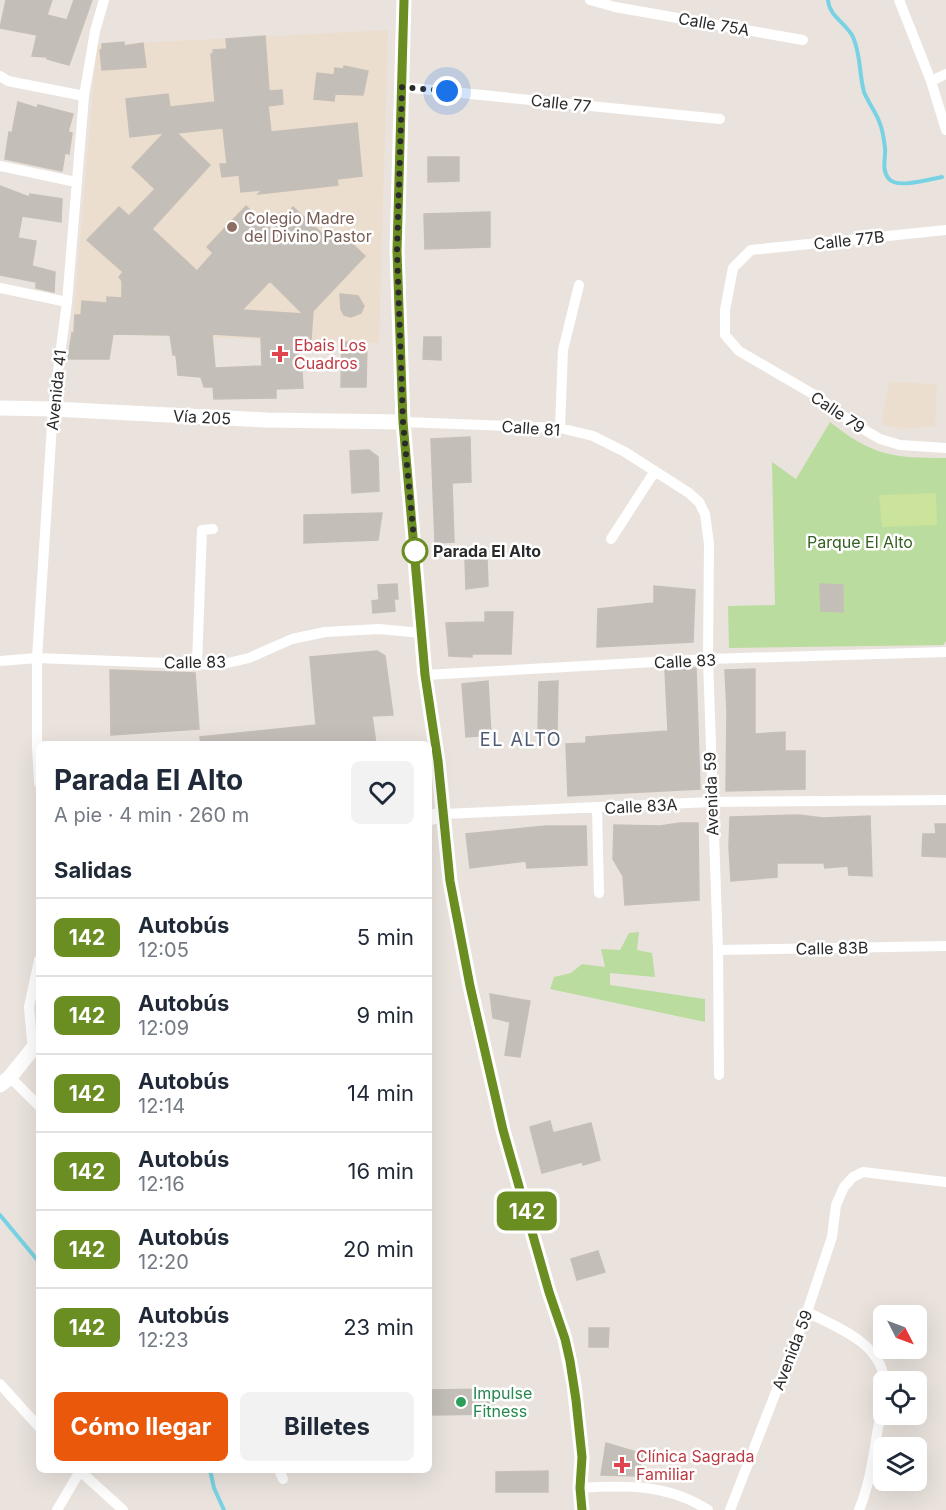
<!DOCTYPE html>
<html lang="es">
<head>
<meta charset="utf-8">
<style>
  body { margin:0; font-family:Inter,sans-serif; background:#f2f2f3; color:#1f2937; height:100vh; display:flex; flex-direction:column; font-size:22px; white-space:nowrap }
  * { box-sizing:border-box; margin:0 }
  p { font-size:20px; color:#747a83 }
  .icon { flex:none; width:33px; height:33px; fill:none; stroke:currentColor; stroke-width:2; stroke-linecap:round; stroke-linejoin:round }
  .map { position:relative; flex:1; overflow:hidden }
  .panel { position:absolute; left:36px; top:741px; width:396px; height:732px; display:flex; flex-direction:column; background:#fff; border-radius:9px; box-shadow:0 6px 24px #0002 }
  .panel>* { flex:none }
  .badge { padding:0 12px; border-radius:9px; font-size:21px; line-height:39px }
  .needle { width:39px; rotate:132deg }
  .controls { position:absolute; left:873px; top:1305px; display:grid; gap:12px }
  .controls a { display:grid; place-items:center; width:54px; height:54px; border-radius:9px; background:#fff; box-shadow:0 6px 24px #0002; font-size:30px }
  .you { position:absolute; width:30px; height:30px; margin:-15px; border:4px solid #fff; border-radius:50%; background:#1a73e8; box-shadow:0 0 0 9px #1a73e833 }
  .map>.badge { position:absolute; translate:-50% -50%; box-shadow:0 0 0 3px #fff }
  h2 { padding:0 18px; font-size:22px; line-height:54px }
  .round { display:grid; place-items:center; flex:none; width:63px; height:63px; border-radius:9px; background:#f2f2f3 }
  .head { display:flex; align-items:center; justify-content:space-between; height:102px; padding:0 18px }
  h1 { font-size:28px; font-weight:700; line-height:45px }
  .action { display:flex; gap:12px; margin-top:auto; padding:12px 18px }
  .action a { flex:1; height:69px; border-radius:9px; background:#ea580c; color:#fff; font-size:24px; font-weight:700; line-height:69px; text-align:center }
  .action a+a { background:#f2f2f3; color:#1f2937 }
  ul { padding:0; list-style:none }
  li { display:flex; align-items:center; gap:18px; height:78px; padding:0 18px; border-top:2px solid #e0e1e3 }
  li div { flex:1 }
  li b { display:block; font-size:22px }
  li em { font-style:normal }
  li .badge { min-width:66px; font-weight:700; text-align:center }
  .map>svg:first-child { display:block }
  .education { fill:#ebdece }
  .green { fill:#badc9e }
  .pitch { fill:#cce39b }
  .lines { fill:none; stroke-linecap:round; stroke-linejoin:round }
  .stream { stroke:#79d2e3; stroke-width:4 }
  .building { fill:#c3beb8; stroke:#c6bfb7; stroke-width:1.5; fill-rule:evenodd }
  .street { stroke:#fff; stroke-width:10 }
  .secondary { stroke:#fff; stroke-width:15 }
  .line-casing { stroke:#fff; stroke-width:14 }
  .line { stroke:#6b8e23; stroke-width:9 }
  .walk { stroke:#2a2a2a; stroke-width:6; stroke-dasharray:0 10.8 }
  .education-dot { fill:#8d6e63; stroke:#fff; stroke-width:2 }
  .health-dot { fill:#e0444e; stroke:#fff; stroke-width:2 }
  .stop-dot { fill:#fff; stroke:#6b8e23; stroke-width:3 }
  .leisure-dot { fill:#2e9e5b; stroke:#fff; stroke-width:2 }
  .labels { text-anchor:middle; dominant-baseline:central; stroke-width:5; stroke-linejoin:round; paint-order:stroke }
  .street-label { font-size:16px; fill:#2a2a2a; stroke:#fff }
  .education-label { font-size:16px; fill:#785e54; stroke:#fff; text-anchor:start }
  .health-label { font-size:16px; fill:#be3a42; stroke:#fff; text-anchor:start }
  .park-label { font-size:16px; fill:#346021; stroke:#fff }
  .stop-label { font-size:16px; font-weight:bold; fill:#2a2a2a; stroke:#fff; text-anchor:start }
  .leisure-label { font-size:16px; fill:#27864d; stroke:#fff; text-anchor:start }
  .neighbourhood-label { font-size:18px; letter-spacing:1.5px; fill:#4e5a76; stroke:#fff }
</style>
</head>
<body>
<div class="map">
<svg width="946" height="1510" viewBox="0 0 946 1510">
  <rect width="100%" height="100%" fill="#eae3dd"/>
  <path class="education" d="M388,30L379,343L72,333L97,45Z
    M889,382L937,384L935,426L900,429L881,424Z"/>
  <path class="green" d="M830,422C873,456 892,458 946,458V641L943,645L729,648L728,606L775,605L772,462L796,479Z
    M639,932L637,950L652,953L655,977L610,973V985L705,999V1022L550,989L554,977L571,973L582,964L605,967L601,949L620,950L629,933Z"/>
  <path class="pitch" d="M936,493L937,525L882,527L879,495Z"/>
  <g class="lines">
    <path class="stream" d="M828,0C829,16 846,23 853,37C861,55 859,74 864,92C868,102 875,111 879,121C882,128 884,139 885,148C886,158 881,170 889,179C897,189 930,179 942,177
      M0,1215L39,1262
      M210,1470L214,1488L224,1510"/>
  </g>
  <path class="building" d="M6,0H52L47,15L67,20L74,0H92L69,65L47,59V57L32,56L37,35L0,28Z
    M265,36L269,91L282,90L283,104L268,106L271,132L357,123L362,176L337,179L338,185L258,194L262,190L241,192L239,175L222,177L220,164H227L223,128L177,133L210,165L152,229L197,271L213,253L207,247L246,206L272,230L293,207L328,239L333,234L339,240L344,236L365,256L313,311L311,340L298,339V368L302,372L303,388L276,389V398L214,399L213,387H204L201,377L178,375L176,355H173L170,335L113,334L109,359H68L72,333L74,334L75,315H81L82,301L107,303V297L122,298V281L119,277L123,272L87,240L119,207L129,216L155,189L132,167L164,133L130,137L126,99L168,94L170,107L215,102L211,54H213V50L227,49L226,39ZM270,281L303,314L242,310ZM212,334L261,337L262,366L215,368Z
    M124,42V46L143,43L146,67L102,70L100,50H102V44Z
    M344,66L368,71L363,95L335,94L334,101L314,99L317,73L334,75L335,68L343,69Z
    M18,102L37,108L38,105L73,114L68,132L72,133L69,154L65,153L62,171L5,159L9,132L12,133Z
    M428,157H459V181L428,182Z
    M0,186L29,197L30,194L62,199L61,222L22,216L18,238L36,241L32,266L55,272L54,292L36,288V282L0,275Z
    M490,212V247L425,249L424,214Z
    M340,294L358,296L364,306L361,313L351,317L344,315L341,309Z
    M424,337H441V360L423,359Z
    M342,342L367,343L366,387H341Z
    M470,437L471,482L452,483L454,542L435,543L431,439Z
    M369,450L378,457L379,491L352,493L350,451Z
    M382,513L378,540L304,543V515Z
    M465,559H487L488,586L466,589Z
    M397,584L398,599H394L395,611L373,613L372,601L379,600L378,585Z
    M820,584L843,585V612L821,611Z
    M654,586L695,590L693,642L597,647L598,609L654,603Z
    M485,612H513L511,654H472V657L449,656L446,623L485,622Z
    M377,651L385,656L393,715L372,716L376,744H201L200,737L316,725L310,657Z
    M696,668L700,789L568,796L566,744L586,743V737L668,731L665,669Z
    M755,669V734L785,732V751H805V789L726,791L727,711L725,670Z
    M110,670L195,673L199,729L111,735Z
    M488,681L491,735L466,737L462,684Z
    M558,681L557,732H538L539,682Z
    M799,815L823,818L870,816L872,876L849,875L848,866L825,868L824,863H777V877L731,881L729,847L730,817Z
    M680,823H698L699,900L625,905L623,876L613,859L614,825L660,826Z
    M935,824H946V857L922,856L923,834H936Z
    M546,826H586L587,865L527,868L526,861L470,868L466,834Z
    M490,994L530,1001L520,1057L505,1055L510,1022L493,1018Z
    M550,1121L553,1133L591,1123L600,1160L583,1165L582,1162L542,1173L530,1127Z
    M598,1251L605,1272L577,1280L571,1259Z
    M589,1328H609L608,1347H589Z
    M493,1389L494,1414L429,1415V1390Z
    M606,1443L643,1454L639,1476L601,1475Z
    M548,1471V1492H496V1472Z"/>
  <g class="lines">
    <path class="street" d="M590,0L615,7L803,40
      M899,0L931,81L946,130
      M0,76L8,81L84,96
      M931,81L946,74
      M402,87L720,119
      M0,166L76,182
      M946,230L751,250L733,268L725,310V335L739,351L818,397L851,422L880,439L900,445L946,448
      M0,288L67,302
      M403,422L560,428L593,436L625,452L689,493L699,502L705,514L709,544L708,659L718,950L719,1075
      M560,428L563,350L579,285
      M611,539L655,471
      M0,661L37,658L219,665L249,658L292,639L325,632L379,629L421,633
      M197,664L202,530L213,529
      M425,675L708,659L946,652
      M39,783L37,746V658L53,409L67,302L84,96L95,31L104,0
      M597,808L599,893
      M444,814L711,802L946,800
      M718,950L946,946
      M33,1050L29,1007L39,960
      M10,1077L39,1106
      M807,1312C834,1326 880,1342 884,1379C885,1397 880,1416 877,1434C873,1460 869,1486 859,1510
      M0,1384L39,1427
      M79,1470L123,1510
      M279,1470L283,1479
      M580,1488C625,1485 669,1484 708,1510
      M57,1510L80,1471
      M730,1510L807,1312L832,1237L836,1205L844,1187L853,1177L863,1172L946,1182"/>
    <path class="secondary" d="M404,0L397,251L403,422L425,675L438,761L450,881L470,986L503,1130L549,1292L565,1339L574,1384L582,1457L580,1488L582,1510
      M0,408L53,409L266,420L403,422
      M429,818L444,814
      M0,1085L10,1077L39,1041"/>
  </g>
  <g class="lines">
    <g class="line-casing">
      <path id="line" d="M404,0L397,251L403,422L425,675L438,761L450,881L470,986L503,1130L549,1292L565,1339L570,1361L576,1400L582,1457L580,1488L582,1510"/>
    </g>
    <use href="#line" class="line"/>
    <path class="walk" d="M415,551L403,422L397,251L402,87L447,91"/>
  </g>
  <circle class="education-dot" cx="232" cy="227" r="6"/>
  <g class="health-dot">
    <path d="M277 345h6v6h6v6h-6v6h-6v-6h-6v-6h6z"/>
    <path d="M619 1456h6v6h6v6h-6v6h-6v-6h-6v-6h6z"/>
  </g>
  <circle class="stop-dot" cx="415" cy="551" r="12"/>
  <circle class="leisure-dot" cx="461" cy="1402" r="6"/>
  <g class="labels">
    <g class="street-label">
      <text transform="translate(714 24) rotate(10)">Calle 75A</text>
      <text transform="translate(561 103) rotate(6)">Calle 77</text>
      <text transform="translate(849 240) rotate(-6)">Calle 77B</text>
      <text transform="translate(56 390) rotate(-84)">Avenida 41</text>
      <text transform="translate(838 412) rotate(34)">Calle 79</text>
      <text transform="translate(202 417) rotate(3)">Vía 205</text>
      <text transform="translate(531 428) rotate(4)">Calle 81</text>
      <text transform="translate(685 661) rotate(-3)">Calle 83</text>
      <text transform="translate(195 662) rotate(-1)">Calle 83</text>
      <text transform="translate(711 794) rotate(-92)">Avenida 59</text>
      <text transform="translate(641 806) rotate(-3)">Calle 83A</text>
      <text transform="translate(832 948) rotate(-1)">Calle 83B</text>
      <text transform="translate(792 1350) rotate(-69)">Avenida 59</text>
    </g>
    <g class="education-label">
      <text x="244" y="218">Colegio Madre<tspan x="244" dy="18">del Divino Pastor</tspan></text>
    </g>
    <g class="health-label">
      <text x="294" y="345">Ebais Los<tspan x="294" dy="18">Cuadros</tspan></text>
      <text x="636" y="1456">Clínica Sagrada<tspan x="636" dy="18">Familiar</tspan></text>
    </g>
    <g class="park-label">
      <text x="860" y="542">Parque El Alto</text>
    </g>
    <g class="stop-label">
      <text x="433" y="551">Parada El Alto</text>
    </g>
    <g class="leisure-label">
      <text x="473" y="1393">Impulse<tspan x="473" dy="18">Fitness</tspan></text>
    </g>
    <g class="neighbourhood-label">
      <text x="521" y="739">EL ALTO</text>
    </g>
  </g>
</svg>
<div class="controls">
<a><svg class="needle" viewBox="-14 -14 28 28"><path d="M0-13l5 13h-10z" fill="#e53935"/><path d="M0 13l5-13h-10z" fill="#747a83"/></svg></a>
<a><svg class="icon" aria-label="locate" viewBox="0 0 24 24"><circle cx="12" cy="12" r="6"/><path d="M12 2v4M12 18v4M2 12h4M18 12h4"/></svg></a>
<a><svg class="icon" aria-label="layers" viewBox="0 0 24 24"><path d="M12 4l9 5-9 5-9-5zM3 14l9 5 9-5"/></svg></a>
</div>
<div class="you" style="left:447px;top:91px"></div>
<b class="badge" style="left:527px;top:1211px;background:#6b8e23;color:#fff">142</b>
<section class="panel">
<div class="head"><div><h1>Parada El Alto</h1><p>A pie · 4 min · 260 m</p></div><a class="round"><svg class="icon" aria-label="heart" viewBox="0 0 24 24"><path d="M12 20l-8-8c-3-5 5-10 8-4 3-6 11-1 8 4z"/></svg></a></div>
<h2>Salidas</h2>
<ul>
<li><span class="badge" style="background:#6b8e23;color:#fff">142</span><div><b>Autobús</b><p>12:05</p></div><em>5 min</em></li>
<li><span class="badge" style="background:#6b8e23;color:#fff">142</span><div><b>Autobús</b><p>12:09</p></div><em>9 min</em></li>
<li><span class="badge" style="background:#6b8e23;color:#fff">142</span><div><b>Autobús</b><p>12:14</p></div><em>14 min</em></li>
<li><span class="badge" style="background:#6b8e23;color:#fff">142</span><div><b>Autobús</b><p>12:16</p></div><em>16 min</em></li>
<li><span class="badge" style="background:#6b8e23;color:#fff">142</span><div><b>Autobús</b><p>12:20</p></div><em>20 min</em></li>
<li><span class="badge" style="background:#6b8e23;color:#fff">142</span><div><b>Autobús</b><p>12:23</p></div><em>23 min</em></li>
</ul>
<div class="action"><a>Cómo llegar</a><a>Billetes</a></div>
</section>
</div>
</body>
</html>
